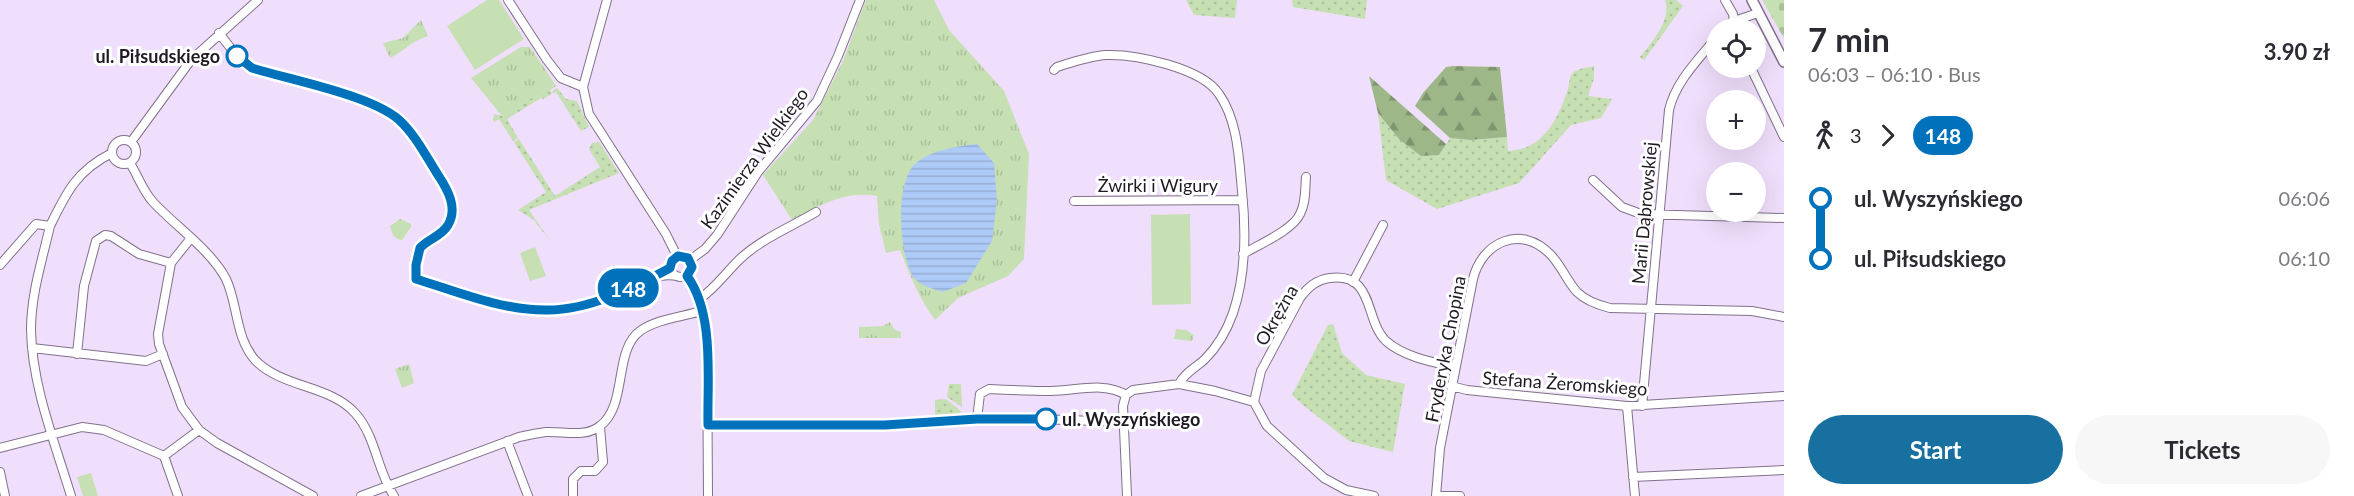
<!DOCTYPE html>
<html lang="en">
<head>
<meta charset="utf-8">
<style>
  body { margin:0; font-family:Lato,sans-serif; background:#f7f7f7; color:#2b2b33; height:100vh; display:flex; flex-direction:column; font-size:22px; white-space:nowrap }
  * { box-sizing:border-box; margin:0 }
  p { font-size:20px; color:#7c7c81 }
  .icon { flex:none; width:33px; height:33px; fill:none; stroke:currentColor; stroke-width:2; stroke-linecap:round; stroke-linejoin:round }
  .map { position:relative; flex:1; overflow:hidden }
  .details { display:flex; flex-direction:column; background:#fff; width:570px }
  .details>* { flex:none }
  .badge { padding:0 12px; border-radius:20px; font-size:21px; line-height:39px }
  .buttons { position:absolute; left:1706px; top:18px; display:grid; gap:12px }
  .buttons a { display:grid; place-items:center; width:60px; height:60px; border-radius:50%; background:#fff; box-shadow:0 6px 24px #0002; font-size:30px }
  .map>.badge { position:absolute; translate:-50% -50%; box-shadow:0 0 0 3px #fff }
  .legs { display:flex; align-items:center; gap:9px; height:66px; padding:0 24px; font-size:20px }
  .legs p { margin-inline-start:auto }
  .headline { display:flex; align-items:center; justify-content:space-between; height:102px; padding:0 24px }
  h1 { font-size:33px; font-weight:700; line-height:45px }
  .cta { display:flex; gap:12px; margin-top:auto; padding:12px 24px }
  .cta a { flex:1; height:69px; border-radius:36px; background:#1870a0; color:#fff; font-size:24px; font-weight:700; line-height:69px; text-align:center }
  .cta a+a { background:#f7f7f7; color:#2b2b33 }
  ul { padding:0 24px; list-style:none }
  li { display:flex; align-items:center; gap:21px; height:60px; font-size:22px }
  li i { display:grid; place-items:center; width:9px; height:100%; margin:0 8px; background:currentColor }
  li i::after { content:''; width:15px; height:15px; margin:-8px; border:4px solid; border-radius:50%; background:#fff }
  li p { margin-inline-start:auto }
  li:first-child i { background:linear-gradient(#0000 50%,currentColor 0) }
  li:last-child i { background:linear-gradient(currentColor 50%,#0000 0) }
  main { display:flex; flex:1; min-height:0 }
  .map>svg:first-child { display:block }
  .grass { fill:url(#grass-dots) }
  .forest { fill:url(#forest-firs) }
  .cemetery { fill:url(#cemetery-stones) }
  .park { fill:url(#park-tufts) }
  .pitch { fill:#c6dfb3 }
  .water { fill:url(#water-rules) }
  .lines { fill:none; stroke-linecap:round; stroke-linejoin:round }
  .minor-casing { stroke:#80718a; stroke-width:10 }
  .tertiary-casing { stroke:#80718a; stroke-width:12 }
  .minor { stroke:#fff; stroke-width:8 }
  .tertiary { stroke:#fff; stroke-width:9 }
  .line-1-casing { stroke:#fff; stroke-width:14 }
  .line-1 { stroke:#0072bc; stroke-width:9 }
  .stop-1-dot { fill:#fff; stroke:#0072bc; stroke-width:3 }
  .labels { text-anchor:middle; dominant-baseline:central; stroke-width:6; stroke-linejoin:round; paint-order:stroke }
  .stop-label { font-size:18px; font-weight:bold; fill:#201a25; stroke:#fff; text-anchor:end }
  .street-label { font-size:18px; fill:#201a25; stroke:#fff }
</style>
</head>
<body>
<main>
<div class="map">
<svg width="1784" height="496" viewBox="0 0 1784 496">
  <defs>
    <pattern id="grass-dots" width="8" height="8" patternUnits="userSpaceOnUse" patternTransform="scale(1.5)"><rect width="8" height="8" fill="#c6dfb3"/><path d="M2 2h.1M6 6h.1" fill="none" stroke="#aabf9a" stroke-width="1.8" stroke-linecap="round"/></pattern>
    <pattern id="forest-firs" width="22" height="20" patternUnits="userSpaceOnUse" patternTransform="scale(1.5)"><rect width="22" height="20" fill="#9eb789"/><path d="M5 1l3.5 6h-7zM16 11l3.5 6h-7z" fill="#809470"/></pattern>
    <pattern id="cemetery-stones" width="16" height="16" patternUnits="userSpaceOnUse" patternTransform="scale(1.5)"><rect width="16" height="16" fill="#c6dfb3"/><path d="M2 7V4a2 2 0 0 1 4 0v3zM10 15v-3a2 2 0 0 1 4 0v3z" fill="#aabf9a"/></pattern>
    <pattern id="park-tufts" width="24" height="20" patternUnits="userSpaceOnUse" patternTransform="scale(1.5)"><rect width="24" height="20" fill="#c6dfb3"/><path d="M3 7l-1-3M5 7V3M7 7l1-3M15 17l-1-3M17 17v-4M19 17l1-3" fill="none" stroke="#aabf9a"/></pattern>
    <pattern id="water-rules" width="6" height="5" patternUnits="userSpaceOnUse" patternTransform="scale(1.5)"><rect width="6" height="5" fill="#aecaf7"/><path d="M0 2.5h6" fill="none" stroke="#95add4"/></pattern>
  </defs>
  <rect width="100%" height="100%" fill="#f0dffc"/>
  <path class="grass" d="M1186,0H1237L1235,18L1194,15Z
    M1292,0H1367L1365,19L1293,7Z
    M1665,0H1676L1683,6L1644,60L1640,57C1651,43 1672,20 1665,0Z
    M1594,66V78L1588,96L1612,99L1601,118L1571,125L1519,183L1437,209L1386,180L1378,113L1399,139L1439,155L1450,138L1470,140L1507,137L1508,151C1542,150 1557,121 1567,92C1569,87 1569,78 1572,74C1577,68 1587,68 1594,66Z
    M555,84L556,86L550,90L552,94L543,99L541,98L507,119L518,138L513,141L499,119L494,122L493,120L494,114L502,116Z
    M557,88L566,99L577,101L589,127L581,131L556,92L553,93L552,91Z
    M519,139L555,196L600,167L589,149L592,143L599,142L619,173L529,210L551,242L534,220L518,210L546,192L514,142Z
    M1333,324L1342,353L1366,375L1405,384L1393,452L1349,441L1304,406L1292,395L1328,325Z
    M949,384H961L962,407L947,397Z
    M946,399L961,411L959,414L935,415V400Z"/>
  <path class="forest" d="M1453,66L1500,67L1507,137L1470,140L1450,138L1415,106L1423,93L1446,67Z
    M1369,76L1446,144L1439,155L1421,156L1399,139L1378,113Z"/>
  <path class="cemetery" d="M1762,0H1784V38Z"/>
  <path class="park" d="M866,0H934L949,30L1004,91L1029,154L1024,259L1008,276L958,298L935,320C919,298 910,275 900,250L886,253L879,224L877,196C845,190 819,206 792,220L763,175L813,120L843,61Z
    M421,20L428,36C410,42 406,50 390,58L383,43L403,38Z
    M521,47H530L555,84L502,116L471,78Z
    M400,219L411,224V227L402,240C394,239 392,234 390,226Z
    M890,322L894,329L901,332V338H859V327L883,326Z
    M1176,329L1186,330L1194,335L1192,341L1174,339Z
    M409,364L414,383L402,388L395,369Z"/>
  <path class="pitch" d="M487,0H499L524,39L475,70L447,26Z
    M1190,214L1191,304L1152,305L1151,215Z
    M535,247L546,276L530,281L520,253Z
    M91,473L98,496H83L77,477Z"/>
  <path class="water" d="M977,144L994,163L997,200L992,241L966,283L943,292C933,289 921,286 914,278C899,257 894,181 916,163C932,150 957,146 977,144Z"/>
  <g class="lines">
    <g class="minor-casing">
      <path id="minor" d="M508,0L547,60L561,78L583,87L589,114L666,234L677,256
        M1725,0L1733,14L1735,28
        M1724,28L1734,21L1758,13
        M219,33L239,59L252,68C291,80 369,95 398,119C413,132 423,151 433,167C442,180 455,196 452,212C449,244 408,234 416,279C460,293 509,314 556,310C570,308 584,305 597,301C622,292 652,269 680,277
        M1751,68L1784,137
        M583,87L607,0
        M112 152a12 12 0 1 1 24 0a12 12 0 1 1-24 0Z
        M131,142L191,60L258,0
        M130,163C138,176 143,191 153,202C175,226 211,250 226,279C238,304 235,337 255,360C282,388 330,385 355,413C376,436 377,471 394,496
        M1593,180L1622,207L1641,214L1784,218
        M1074,201L1243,200
        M50,226C42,261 31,294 31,330C32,386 55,443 71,496
        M191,238L171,263L158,334L159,344L182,407L199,430L217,443L313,496
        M1243,254C1258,245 1293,230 1300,214C1306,203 1305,189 1306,177
        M670 266a11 11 0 1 1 22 0a11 11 0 1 1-22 0Z
        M690,260L705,249L717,235L758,172L817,101L838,56L860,0
        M0,265L36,224L50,226C66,193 77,170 112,153
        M687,276L698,300
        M1353,282L1383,225
        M32,348L146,361L163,354
        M77,354L84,286L96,241L105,235L111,236L139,254L171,263
        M1179,384L1215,391L1254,402L1267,426L1324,478L1346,490L1374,496
        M1451,386L1467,390L1627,406L1784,396
        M1126,395L1123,406L1127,496
        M1254,402L1261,371L1300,298C1308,287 1316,280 1330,278C1375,272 1364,320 1386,341C1404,357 1432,362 1455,367
        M1627,406L1635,496
        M1642,406L1669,110C1676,81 1698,60 1716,38
        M977,419L980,394L989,389C1010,390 1031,391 1051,391C1075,391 1104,381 1126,395L1133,390L1179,384C1184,373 1197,367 1205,359C1218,346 1227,330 1233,313C1246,275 1246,230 1242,191C1239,159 1238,121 1219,94C1202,68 1136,54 1106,55C1090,56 1073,62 1057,67L1054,70
        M708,425H904L1011,418L1124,422
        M507,441L528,496
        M0,448L82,427L104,430L164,456
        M164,456L199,430
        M164,456L178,496
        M0,472L5,496
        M1633,477L1784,470
        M361,496L519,437C528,435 537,433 546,432C563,431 585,438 600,426C628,405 613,351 640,331C657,319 682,317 701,311
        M573,496V479L581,471H595L603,462L600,427
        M708,496L707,339L698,300C715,289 726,272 741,258C763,238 791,227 816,212
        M1436,496L1440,448L1473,279C1482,242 1521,224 1550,254C1561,265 1567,281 1577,292C1586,301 1598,305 1610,308L1752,311L1784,317
        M1436,496H1460"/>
    </g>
    <g class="tertiary-casing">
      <path id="tertiary" d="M1752,0L1784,62"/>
    </g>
    <use href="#minor" class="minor"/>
    <use href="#tertiary" class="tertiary"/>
  </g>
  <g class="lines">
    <g class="line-1-casing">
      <path id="line-1" d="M237,56L252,68C291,80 370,95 398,119C415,134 426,156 438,175C448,190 458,208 448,225C442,236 428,239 420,248L416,265V279C458,292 501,310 545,310C588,311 633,288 670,268L672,261L678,256L688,258L692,267L687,276C715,314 707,380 708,425H885L977,419H1046"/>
    </g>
    <use href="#line-1" class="line-1"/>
  </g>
  <g class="stop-1-dot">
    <circle cx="237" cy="56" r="10"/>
    <circle cx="1046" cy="419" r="10"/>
  </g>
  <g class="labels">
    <g class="stop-label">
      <text x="220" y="56">ul. Piłsudskiego</text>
      <text x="1062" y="419" text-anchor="start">ul. Wyszyńskiego</text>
    </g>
    <g class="street-label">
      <text transform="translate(754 158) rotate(-54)">Kazimierza Wielkiego</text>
      <text x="1158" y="185">Żwirki i Wigury</text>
      <text transform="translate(1644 213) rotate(-85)">Marii Dąbrowskiej</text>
      <text transform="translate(1276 315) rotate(-60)">Okrężna</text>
      <text transform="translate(1445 349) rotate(-79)">Fryderyka Chopina</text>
      <text transform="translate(1565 383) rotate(4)">Stefana Żeromskiego</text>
    </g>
  </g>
</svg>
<div class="buttons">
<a><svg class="icon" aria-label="locate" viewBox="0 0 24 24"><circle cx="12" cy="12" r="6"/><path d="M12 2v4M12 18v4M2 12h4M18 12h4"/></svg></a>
<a>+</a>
<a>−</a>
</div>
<b class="badge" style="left:628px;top:288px;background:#0072bc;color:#fff">148</b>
</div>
<section class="details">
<div class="headline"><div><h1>7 min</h1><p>06:03 – 06:10 · Bus</p></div><b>3.90 zł</b></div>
<div class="legs"><svg class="icon" aria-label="walk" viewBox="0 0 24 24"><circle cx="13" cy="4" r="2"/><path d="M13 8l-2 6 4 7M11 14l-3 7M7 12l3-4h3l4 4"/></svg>3<svg class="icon" aria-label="forward" viewBox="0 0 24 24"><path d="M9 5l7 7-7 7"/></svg><b class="badge" style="background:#0072bc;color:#fff">148</b></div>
<ul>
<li><i style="color:#0072bc"></i><b>ul. Wyszyńskiego</b><p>06:06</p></li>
<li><i style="color:#0072bc"></i><b>ul. Piłsudskiego</b><p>06:10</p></li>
</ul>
<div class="cta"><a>Start</a><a>Tickets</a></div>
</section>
</main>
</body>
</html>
